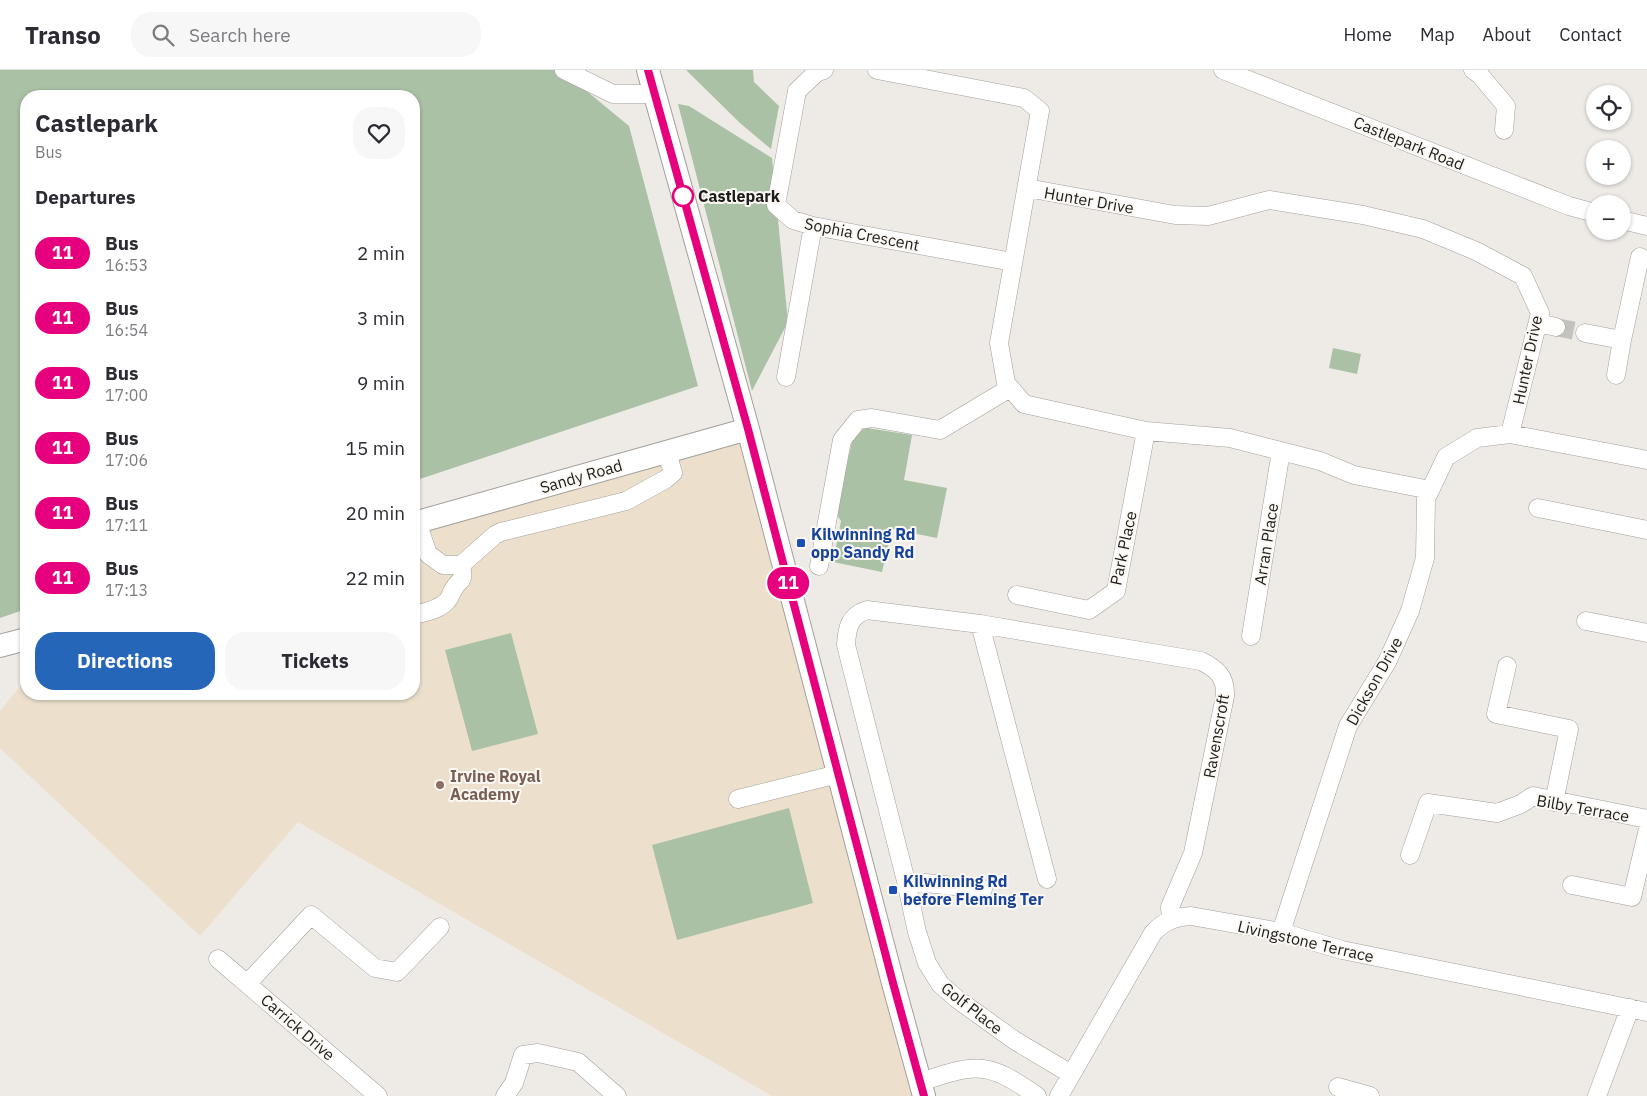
<!DOCTYPE html>
<html lang="en">
<head>
<meta charset="utf-8">
<style>
  body { margin:0; font-family:"IBM Plex Sans",sans-serif; background:#f7f7f7; color:#2b2b33; height:100vh; display:flex; flex-direction:column; font-size:19px; white-space:nowrap }
  * { box-sizing:border-box; margin:0 }
  p { font-size:16px; color:#7c7c81 }
  .icon { flex:none; width:28px; height:28px; fill:none; stroke:currentColor; stroke-width:2; stroke-linecap:round; stroke-linejoin:round }
  .map { position:relative; flex:1; overflow:hidden }
  .side { position:absolute; left:20px; top:20px; width:400px; height:610px; display:flex; flex-direction:column; background:#fff; border-radius:20px; box-shadow:0 1px 4px #0004 }
  .side>* { flex:none }
  .badge { padding:0 10px; border-radius:16px; font-size:18px; line-height:32px }
  .tools { position:absolute; left:1586px; top:15px; display:grid; gap:10px }
  .tools a { display:grid; place-items:center; width:45px; height:45px; border-radius:50%; background:#fff; box-shadow:0 1px 4px #0004; font-size:25px }
  .map>.badge { position:absolute; translate:-50% -50%; box-shadow:0 0 0 2px #fff }
  h2 { padding:0 15px; font-size:19px; line-height:45px }
  .round { display:grid; place-items:center; flex:none; width:52px; height:52px; border-radius:20px; background:#f7f7f7 }
  .summary { display:flex; align-items:center; justify-content:space-between; height:85px; padding:0 15px }
  h1 { font-size:24px; font-weight:800; line-height:38px }
  .action { display:flex; gap:10px; margin-top:auto; padding:10px 15px }
  .action a { flex:1; height:58px; border-radius:20px; background:#2566b8; color:#fff; font-size:20px; font-weight:800; line-height:58px; text-align:center }
  .action a+a { background:#f7f7f7; color:#2b2b33 }
  ul { padding:0; list-style:none }
  li { display:flex; align-items:center; gap:15px; height:65px; padding:0 15px }
  li div { flex:1 }
  li b { display:block; font-size:19px }
  li em { font-style:normal }
  li .badge { min-width:55px; font-weight:700; text-align:center }
  header { display:flex; align-items:center; gap:30px; box-sizing:border-box; height:70px; padding:0 25px; background:#fff; border-bottom:1px solid #e1e1e2 }
  header strong { font-size:24px }
  nav { display:flex; gap:28px; margin-inline-start:auto; font-size:18px }
  .search { width:350px; height:45px; background:#f7f7f7; display:flex; align-items:center; gap:12px; box-sizing:border-box; padding:0 18px; border-radius:20px; color:#7c7c81; font-size:19px }
  .map>svg:first-child { display:block }
  .education { fill:#ece0cc }
  .green { fill:#aac1a5 }
  .lines { fill:none; stroke-linecap:round; stroke-linejoin:round }
  .minor-tunnel { stroke:#c4c2be; stroke-width:18; stroke-dasharray:18 9; stroke-linecap:butt }
  .minor-casing { stroke:#a29f9b; stroke-width:19 }
  .major-casing { stroke:#a29f9b; stroke-width:24 }
  .minor { stroke:#fff; stroke-width:18 }
  .major { stroke:#fff; stroke-width:22 }
  .line-casing { stroke:#fff; stroke-width:11 }
  .line { stroke:#e6007e; stroke-width:8 }
  .stop-dot { fill:#fff; stroke:#e6007e; stroke-width:2.5 }
  .transit-dot { fill:#1a4fb4; stroke:#fbf8f4; stroke-width:2 }
  .education-dot { fill:#8d6e63; stroke:#fbf8f4; stroke-width:2 }
  .labels { text-anchor:middle; dominant-baseline:central; stroke-width:4; stroke-linejoin:round; paint-order:stroke }
  .street-label { font-size:16px; fill:#1d1c1a; stroke:#fbf8f4 }
  .stop-label { font-size:16px; font-weight:bold; fill:#1d1c1a; stroke:#fbf8f4; text-anchor:start }
  .transit-label { font-size:16px; font-weight:bold; fill:#164399; stroke:#fbf8f4; text-anchor:start }
  .education-label { font-size:16px; font-weight:bold; fill:#785e54; stroke:#fbf8f4; text-anchor:start }
</style>
</head>
<body>
<header>
<strong>Transo</strong>
<div class="search"><svg class="icon" aria-label="search" viewBox="0 0 24 24"><circle cx="10" cy="10" r="6"/><path d="M15 15l6 6"/></svg>Search here</div>
<nav><a>Home</a><a>Map</a><a>About</a><a>Contact</a></nav>
</header>
<div class="map">
<svg width="1647" height="1026" viewBox="0 0 1647 1026">
  <rect width="100%" height="100%" fill="#eeebe7"/>
  <path class="education" d="M748,359L924,1026H772L298,752L200,866L0,678V641L26,609V624H414V457Z"/>
  <path class="green" d="M0,0H561L629,56L698,316L414,411V26H26V539L0,548Z
    M686,0H753L754,12L779,36L771,79L740,53Z
    M678,34L689,36L772,88L788,252L752,321Z
    M1333,278L1361,284L1357,304L1329,298Z
    M867,358L912,365L904,410L947,418L937,468L892,459L882,502L833,492L841,451L836,443L854,363Z
    M511,563L538,664L472,681L445,580Z
    M789,738L813,833L677,870L652,775Z"/>
  <g class="lines">
    <path class="minor-tunnel" d="M1556,257L1585,263"/>
    <g class="minor-casing">
      <path id="minor" d="M564,0L613,24H655
        M824,0L817,2L797,21L776,135L793,150L813,156L1013,192
        M877,0L1024,28L1040,41L999,273L1006,313L1024,334L1146,361L1230,368L1320,391L1354,405L1430,420
        M1223,0L1569,136L1595,143
        M1473,0L1480,5L1506,36L1504,60
        M1027,118L1175,145L1208,146L1269,130L1363,145L1423,159L1476,181L1523,206L1540,243L1510,364
        M1622,150L1647,156
        M1538,253L1556,257
        M1585,263L1622,270L1640,187
        M1616,305L1622,270
        M786,307L813,156
        M1538,438L1647,460
        M417,452L428,484L443,495H461L495,465L501,462L626,431L666,409L673,403L667,382
        M819,496L842,370L858,350L872,348L940,360L1010,318
        M1017,525L1089,540L1116,521L1146,361
        M414,545C425,542 439,540 447,531C450,528 451,523 453,520C460,507 465,514 461,495
        M1586,551L1647,563
        M980,554L1047,809
        M1251,566L1281,381
        M1507,596L1496,644L1569,659L1554,732
        M738,729L838,704
        M1410,785L1428,733L1497,743L1521,734L1533,726L1647,749
        M906,811L983,819
        M1572,815L1632,827L1647,763
        M1281,862L1348,656L1387,592L1410,541L1425,488L1426,429L1446,387L1477,368L1510,364L1647,390
        M218,889L378,1026
        M247,914L311,845L375,898L397,902L440,857
        M1071,1004L1014,970L957,929L940,914L927,893L917,862L906,811L846,575C847,558 849,546 867,540L980,554L1201,591C1217,599 1226,607 1225,626L1193,783L1170,837L1171,849
        M921,1012C977,993 987,991 1037,1026
        M1338,1017L1370,1026
        M505,1026L514,1013L523,985L538,983L578,992L617,1026
        M1059,1026L1153,863C1164,851 1175,847 1191,846L1281,862L1342,880L1647,942
        M1597,1026L1630,938"/>
    </g>
    <g class="major-casing">
      <path id="major" d="M648,0L748,359L893,913L924,1026
        M414,453L748,359
        M0,576L26,569"/>
    </g>
    <use href="#minor" class="minor"/>
    <use href="#major" class="major"/>
  </g>
  <g class="lines">
    <g class="line-casing">
      <path id="line" d="M648,0L748,359L893,913L924,1026"/>
    </g>
    <use href="#line" class="line"/>
  </g>
  <circle class="stop-dot" cx="683" cy="126" r="10"/>
  <g class="transit-dot">
    <rect x="796" y="468" width="10" height="10" rx="2.5"/>
    <rect x="888" y="815" width="10" height="10" rx="2.5"/>
  </g>
  <circle class="education-dot" cx="440" cy="715" r="5"/>
  <g class="labels">
    <g class="street-label">
      <text transform="translate(1409 73) rotate(22)">Castlepark Road</text>
      <text transform="translate(1089 130) rotate(10)">Hunter Drive</text>
      <text transform="translate(862 164) rotate(11)">Sophia Crescent</text>
      <text transform="translate(1527 290) rotate(-78)">Hunter Drive</text>
      <text transform="translate(581 406) rotate(-16)">Sandy Road</text>
      <text transform="translate(1266 474) rotate(-81)">Arran Place</text>
      <text transform="translate(1123 478) rotate(-78)">Park Place</text>
      <text transform="translate(1374 611) rotate(-61)">Dickson Drive</text>
      <text transform="translate(1216 666) rotate(-80)">Ravenscroft</text>
      <text transform="translate(1583 738) rotate(10)">Bilby Terrace</text>
      <text transform="translate(1306 871) rotate(13)">Livingstone Terrace</text>
      <text transform="translate(972 938) rotate(38)">Golf Place</text>
      <text transform="translate(298 957) rotate(41)">Carrick Drive</text>
    </g>
    <g class="stop-label">
      <text x="698" y="126">Castlepark</text>
    </g>
    <g class="transit-label">
      <text x="811" y="464">Kilwinning Rd<tspan x="811" dy="18">opp Sandy Rd</tspan></text>
      <text x="903" y="811">Kilwinning Rd<tspan x="903" dy="18">before Fleming Ter</tspan></text>
    </g>
    <g class="education-label">
      <text x="450" y="706">Irvine Royal<tspan x="450" dy="18">Academy</tspan></text>
    </g>
  </g>
</svg>
<div class="tools">
<a><svg class="icon" aria-label="locate" viewBox="0 0 24 24"><circle cx="12" cy="12" r="6"/><path d="M12 2v4M12 18v4M2 12h4M18 12h4"/></svg></a>
<a>+</a>
<a>−</a>
</div>
<b class="badge" style="left:788px;top:513px;background:#e6007e;color:#fff">11</b>
<section class="side">
<div class="summary"><div><h1>Castlepark</h1><p>Bus</p></div><a class="round"><svg class="icon" aria-label="heart" viewBox="0 0 24 24"><path d="M12 20l-8-8c-3-5 5-10 8-4 3-6 11-1 8 4z"/></svg></a></div>
<h2>Departures</h2>
<ul>
<li><span class="badge" style="background:#e6007e;color:#fff">11</span><div><b>Bus</b><p>16:53</p></div><em>2 min</em></li>
<li><span class="badge" style="background:#e6007e;color:#fff">11</span><div><b>Bus</b><p>16:54</p></div><em>3 min</em></li>
<li><span class="badge" style="background:#e6007e;color:#fff">11</span><div><b>Bus</b><p>17:00</p></div><em>9 min</em></li>
<li><span class="badge" style="background:#e6007e;color:#fff">11</span><div><b>Bus</b><p>17:06</p></div><em>15 min</em></li>
<li><span class="badge" style="background:#e6007e;color:#fff">11</span><div><b>Bus</b><p>17:11</p></div><em>20 min</em></li>
<li><span class="badge" style="background:#e6007e;color:#fff">11</span><div><b>Bus</b><p>17:13</p></div><em>22 min</em></li>
</ul>
<div class="action"><a>Directions</a><a>Tickets</a></div>
</section>
</div>
</body>
</html>
